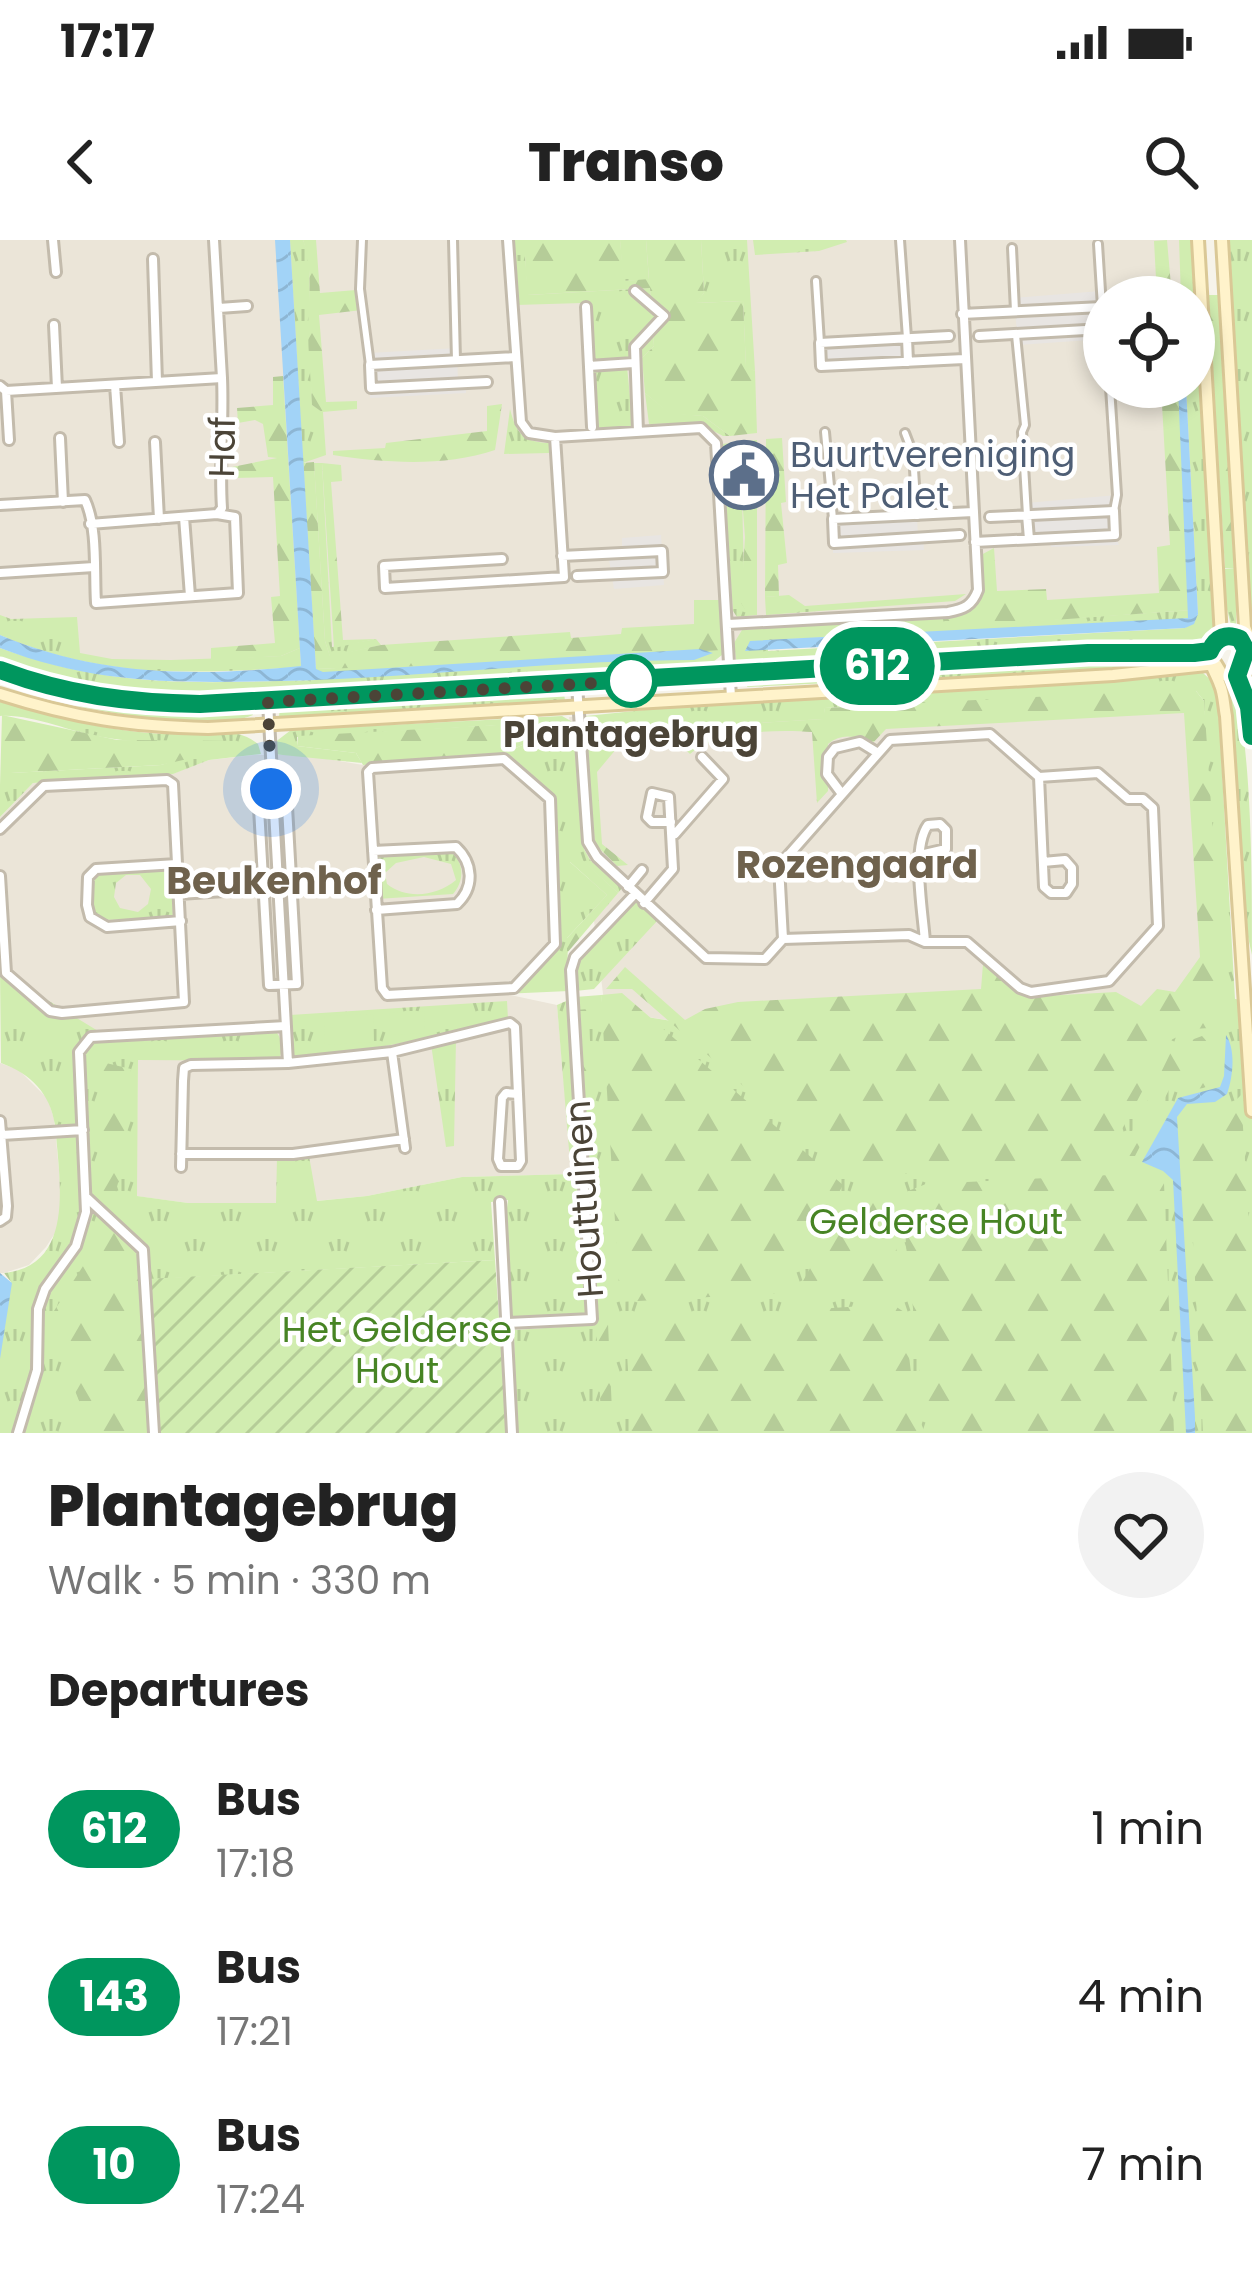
<!DOCTYPE html>
<html lang="en">
<head>
<meta charset="utf-8">
<style>
  body { margin:0; font-family:Poppins,sans-serif; background:#f2f2f2; color:#222; height:100vh; display:flex; flex-direction:column; font-size:45px; white-space:nowrap }
  * { box-sizing:border-box; margin:0 }
  p { font-size:39px; color:#767676 }
  .icon { flex:none; width:66px; height:66px; fill:none; stroke:currentColor; stroke-width:2; stroke-linecap:round; stroke-linejoin:round }
  .map { position:relative; height:1193px; overflow:hidden }
  .details { display:flex; flex-direction:column; background:#fff; flex:1 }
  .details>* { flex:none }
  .badge { padding:0 24px; border-radius:39px; font-size:42px; line-height:78px }
  .fabs { position:absolute; left:1083px; top:36px; display:grid; gap:24px }
  .fabs a { display:grid; place-items:center; width:132px; height:132px; border-radius:50%; background:#fff; box-shadow:0 6px 18px #0003; font-size:60px }
  .you { position:absolute; width:60px; height:60px; margin:-30px; border:9px solid #fff; border-radius:50%; background:#1a73e8; box-shadow:0 0 0 18px #1a73e833 }
  .map>.badge { position:absolute; translate:-50% -50%; box-shadow:0 0 0 6px #fff }
  h2 { padding:0 48px; font-size:45px; line-height:108px }
  .round { display:grid; place-items:center; flex:none; width:126px; height:126px; border-radius:63px; background:#f2f2f2 }
  .head { display:flex; align-items:center; justify-content:space-between; height:204px; padding:0 48px }
  h1 { font-size:57px; font-weight:800; line-height:90px }
  ul { padding:0; list-style:none }
  li { display:flex; align-items:center; gap:36px; height:168px; padding:0 48px }
  li div { flex:1 }
  li b { display:block; font-size:45px }
  li em { font-style:normal }
  li .badge { min-width:132px; font-weight:700; text-align:center }
  .status { display:flex; justify-content:space-between; align-items:center; height:84px; padding:0 60px; background:#fff; direction:ltr }
  .status svg { height:33px; fill:currentColor }
  header { display:flex; justify-content:space-between; align-items:center; height:156px; padding:0 48px; background:#fff; font-size:54px; font-weight:800 }
  .map>svg:first-child { display:block }
  .residential { fill:#ebe5d8 }
  .grass { fill:url(#grass-tufts); fill-rule:evenodd }
  .forest { fill:url(#forest-firs) }
  .garden { fill:url(#garden-furrows) }
  .pitch { fill:#d1edb0 }
  .parking { fill:#e8e5e2 }
  .water { fill:url(#water-waves) }
  .lines { fill:none; stroke-linecap:round; stroke-linejoin:round }
  .pedestrian-casing { stroke:#c3bbac; stroke-width:12 }
  .minor-casing { stroke:#c3bbac; stroke-width:14 }
  .secondary-casing { stroke:#dac896; stroke-width:16 }
  .pedestrian { stroke:#fff; stroke-width:6 }
  .minor { stroke:#fff; stroke-width:8 }
  .secondary { stroke:#fff3cb; stroke-width:10 }
  .line-casing { stroke:#fff; stroke-width:27 }
  .line { stroke:#00965e; stroke-width:18 }
  .walk { stroke:#4b4437; stroke-width:12; stroke-dasharray:0 21.6 }
  .stop-dot { fill:#fff; stroke:#00965e; stroke-width:6 }
  .labels { text-anchor:middle; dominant-baseline:central; stroke-width:9; stroke-linejoin:round; paint-order:stroke }
  .street-label { font-size:36px; fill:#4b4437; stroke:#fff }
  .service-label { font-size:36px; fill:#4e5e75; stroke:#fff; text-anchor:start }
  .stop-label { font-size:36px; font-weight:bold; fill:#4b4437; stroke:#fff }
  .park-label { font-size:36px; fill:#478424; stroke:#fff }
  .neighbourhood-label { font-size:39px; font-weight:bold; fill:#6f624d; stroke:#fff }
</style>
</head>
<body>
<div class="status"><b>17:17</b><svg viewBox="0 0 49 12"><path d="M0 12V9h3v3zM5 12V6h3v6zM10 12V3h3v9zM15 12V0h3v12zM26 1h20v11H26zM47 4h2v5h-2z"/></svg></div>
<header><svg class="icon" aria-label="back" viewBox="0 0 24 24"><path d="M15 5l-7 7 7 7"/></svg>Transo<svg class="icon" aria-label="search" viewBox="0 0 24 24"><circle cx="10" cy="10" r="6"/><path d="M15 15l6 6"/></svg></header>
<div class="map">
<svg width="1252" height="1193" viewBox="0 0 1252 1193">
  <defs>
    <pattern id="grass-tufts" width="24" height="20" patternUnits="userSpaceOnUse" patternTransform="scale(3)"><rect width="24" height="20" fill="#d1edb0"/><path d="M3 7l-1-3M5 7V3M7 7l1-3M15 17l-1-3M17 17v-4M19 17l1-3" fill="none" stroke="#b5cc98"/></pattern>
    <pattern id="forest-firs" width="22" height="20" patternUnits="userSpaceOnUse" patternTransform="scale(3)"><rect width="22" height="20" fill="#d1edb0"/><path d="M5 1l3.5 6h-7zM16 11l3.5 6h-7z" fill="#b5cc98"/></pattern>
    <pattern id="garden-furrows" width="10" height="10" patternUnits="userSpaceOnUse" patternTransform="scale(3)"><rect width="10" height="10" fill="#d1edb0"/><path d="M-1 1l2-2M0 10L10 0M9 11l2-2" fill="none" stroke="#b5cc98"/></pattern>
    <pattern id="water-waves" width="16" height="10" patternUnits="userSpaceOnUse" patternTransform="scale(3)"><rect width="16" height="10" fill="#a2d3f7"/><path d="M0 5q4-4 8 0t8 0" fill="none" stroke="#8db6d4"/></pattern>
  </defs>
  <rect width="100%" height="100%" fill="#f6f3ea"/>
  <path class="residential" d="M0,0H1181V57H1104V147H1186L1200,372L746,409L137,432L0,395Z
    M1192,464L1211,759L1120,770L697,785L605,770L569,477Z
    M254,515H304L363,525L496,517L548,560L553,708L506,754L557,765L572,934L462,937L367,956L316,961L308,916L277,963H188L136,956L138,820L0,731V577L33,543L172,534L209,520Z
    M0,823L19,830L48,859L54,879L62,961L59,987L46,1007L29,1025L4,1033H0Z"/>
  <path class="grass" d="M290,0H303L309,16L312,165L323,172L326,215L303,223Z
    M620,0H646L649,40L623,41Z
    M701,0H747L755,131L746,127L743,61L695,63L704,53Z
    M753,0H846L847,2L819,11L755,15Z
    M1179,0H1191L1194,57H1181Z
    M1229,0H1252V396L1249,384Z
    M514,15H525L528,55L650,48L654,106L642,118L592,121L582,63L516,65Z
    M1194,60L1217,392L1208,404L1155,411L1069,408L775,426L745,425L736,420L734,403L742,390L945,376V387L1191,370L1189,378L1175,381L768,400V411L1185,388L1198,374L1186,147H1194Z
    M627,127L633,186L595,191L592,132Z
    M645,153L670,173L703,176L730,196H723L698,183L649,184Z
    M510,169C516,193 523,202 549,203V213L504,214Z
    M314,223H322L332,407L376,399L381,405L330,417L325,401Z
    M725,257H742L745,369H757V375L737,377L733,371Z
    M1236,328V387L1232,389L1224,358L1222,329Z
    M966,354L955,361L766,375L765,357L789,355L805,366Z
    M0,375L11,379L77,377L80,413L112,419L171,420L281,416L300,408L301,427C193,434 102,439 0,395Z
    M0,408C115,449 196,443 315,440L316,429L703,410H722V415L713,422L578,438L174,459L97,451L0,425Z
    M1200,416L1201,421L1113,429L747,447L749,439L770,437Z
    M1203,433L1213,442L1218,461L1235,759L1252,761V1193H516L514,1090L576,1086L577,1075L518,1079L510,1074L504,991L508,960L491,962L495,1020L156,1039L166,1193H0V1043L11,1042L4,1033C74,1026 60,944 56,895L64,894L63,885H55C50,853 31,834 1,823L0,731L116,802L277,793C283,801 283,812 278,821L138,820L137,956L188,963H276L277,917L309,916L317,961L367,956L462,937L571,934L557,765L575,757L601,755L603,770L697,785L1120,770L1211,759L1204,461L1196,451L825,468L824,479L727,485L712,493L697,489L690,477L599,484L600,498H586V476L731,461Z
    M1235,443C1252,521 1252,631 1252,715L1246,688L1230,445Z
    M560,450L564,452L565,461L279,477L280,466Z
    M0,462C55,477 110,492 167,494C196,495 234,484 258,504L261,514L209,520L173,534L33,543L0,577V545L10,544V533L161,525L235,501C190,503 146,505 102,497C69,492 33,474 0,476Z
    M77,466L173,471L251,468L253,475C216,491 119,475 77,466Z
    M562,476L571,481L297,497V506L356,513L362,523L273,514L274,503L291,490Z
    M558,501L574,503L584,609L590,620L622,648L618,653L576,615L570,622L607,655L567,698L569,751L504,754L553,707L548,560L496,517L527,503Z
    M451,612C465,623 464,642 453,654L377,659L375,615ZM424,617L451,624L456,640C437,656 407,660 387,644L385,633L396,623Z
    M167,626L171,629L173,678L102,680L92,668V642L98,632ZM126,635H140L151,649L148,664L138,672L120,668L114,657L116,643Z
    M631,656L658,680L594,749L575,751V728Z
    M507,761L508,779C438,796 369,811 298,820L291,812L290,775Z
    M456,799L454,906L446,907L431,804Z"/>
  <path class="forest" d="M303,0H316L320,53L356,50L362,70L319,75L326,162L357,161V169L322,172L312,165C311,139 308,113 308,87C309,57 313,30 303,0Z
    M513,0H620L624,41L649,39L646,0H701L704,53L696,63L743,61L746,126L755,131L757,193L730,196L703,176L670,174L645,153L642,118L654,106L650,48L527,55L525,15H514Z
    M1167,0L1172,57H1157L1154,1Z
    M1208,55H1218L1234,328H1225Z
    M283,136L300,408L281,416L211,420V408L275,403L271,357L280,356L273,237L233,238L232,227L277,218L268,217L263,184L255,180L238,183L237,168L273,165V137Z
    M1161,147H1178L1191,370L945,388V376L967,371L977,361L981,315L994,308L997,351L1046,349L1047,360L1159,353L1157,307L1170,305Z
    M502,164L495,210C445,227 385,223 333,215V211L385,208L386,203L487,191V166Z
    M782,198L786,262L781,263L787,323L778,325L779,356L765,357L766,199Z
    M757,200V369H745L741,363L745,297L742,258L725,257L722,204Z
    M314,222L325,401L330,416L381,405L570,392L571,398L621,394L622,388L694,384V360H719L722,410L489,424L316,429L303,223Z
    M322,223L341,225L342,241L331,242L343,400L376,399L334,408Z
    M1184,449L1196,451L1204,461L1226,787L1193,789L1169,801L1104,923L848,937L632,749H606L625,727L685,780L705,769L738,762L981,749L983,724L1012,745L1024,747L1026,757L1116,752L1141,766L1157,749L1175,752L1200,717L1184,473L886,489L871,505C856,495 842,493 828,504V551L817,563L812,492C777,489 716,491 690,514L675,500L622,502L597,532L602,604L628,625L617,626L595,604L586,498H599V483L690,476L697,489L712,493L727,485L823,479L825,468Z
    M2,475L117,500L236,501V508L161,525L11,533L10,545H0Z
    M571,481L574,503H527L496,517L363,525L356,513L297,506L298,496Z
    M576,614L618,653L567,713V698L607,655L569,621Z
    M622,753L843,945L784,1053L620,1062L601,755Z
    M588,769L607,1072H595L576,770Z
    M1202,796C1216,810 1226,841 1203,848C1195,850 1179,846 1171,846L1135,916H1120L1170,814L1178,805Z
    M106,823L131,829L126,887L128,930L118,943L115,954L103,960L100,955L106,933L95,906L110,877L101,826Z
    M1241,855L1252,1033V1193H1203L1187,885L1194,867L1232,864Z
    M1110,935L1153,936L1164,943L1174,1193H937L923,1159L906,1005L904,961L908,951L926,944Z
    M890,946L900,1045L797,1052L854,948Z
    M105,979L137,1007L149,1193H92L57,1106L63,1109L54,1071L85,1023Z
    M892,1064L904,1072L915,1168L925,1193H632L625,1082Z
    M596,1084H608L613,1193H602Z"/>
  <path class="garden" d="M495,1020L507,1193H157L147,1039Z"/>
  <path class="pitch" d="M424,771L425,793L390,795L389,773Z
    M373,774L374,802L325,805L324,776Z"/>
  <path class="parking" d="M1101,51L1104,99L1018,105L1014,58Z
    M907,98L908,122L821,126L820,103Z
    M457,108L458,143L466,146V153L370,158L369,113Z
    M1117,255L1115,295L1119,305L1051,307L1049,298L1029,299L1026,263Z
    M917,276L918,296L923,297L924,310L833,313V279Z
    M661,295L664,345L614,349L608,314L622,313V298Z"/>
  <path class="water" d="M275,0H290L316,429L323,432L700,409L713,413L694,420C556,420 418,438 281,441C180,443 96,445 0,408V395C97,436 197,437 301,426Z
    M1178,147H1186L1198,374L1194,384L1185,388L745,411L750,401L784,399L1188,378Z
    M1226,795C1236,810 1233,837 1227,854L1215,862L1187,864L1177,877L1195,1177V1193H1186L1173,940L1163,931L1142,922L1178,858L1220,847L1224,836Z
    M0,1033L12,1043L0,1119Z"/>
  <g class="lines">
    <g class="pedestrian-casing">
      <path id="pedestrian" d="M362,0L360,49L370,125
        M453,0L456,120
        M900,0L907,98
        M1098,4L1102,67
        M1012,8L1015,71
        M816,41L820,103
        M1016,95L1025,185L1022,192L1027,275
        M1110,147L1117,255L1114,271
        M825,192L833,279
        M905,193L913,214L917,276"/>
    </g>
    <g class="minor-casing">
      <path id="minor" d="M53,0L56,32
        M508,0L521,182L529,193L555,197L701,188L716,203L731,457
        M153,19L157,142
        M635,51L664,76L635,107L638,192
        M586,67L592,187
        M219,68L247,66
        M962,74L1102,67L1103,89L979,96
        M54,85L57,148
        M949,96L820,103L821,126L964,119
        M907,98L908,122
        M589,126L633,123
        M487,142L371,148L370,125L515,117
        M115,145L119,202
        M0,146L6,151L222,138L214,0
        M6,151L9,200
        M60,198L63,262
        M155,202L159,279
        M0,265L85,260C98,288 94,332 96,363L238,353L235,277L217,274L90,284
        M218,273L222,268C219,224 224,182 222,138
        M1027,275L1029,299
        M184,277L190,356
        M960,295L834,303L833,279L973,272
        M975,302L1115,295L1114,271L990,277
        M562,316L662,311L663,332L577,336
        M502,319L384,326L385,348L564,337L555,197
        M0,333L94,327
        M728,384L948,372C964,369 972,366 978,350L960,0
        M577,445L588,602L597,617L706,718L765,719L783,699
        M268,462L288,823
        M504,519L550,559L555,704L514,748L387,755L382,748L368,532L372,528Z
        M1039,537L1044,647L1051,653H1066L1072,644V628L1065,620L1043,622
        M286,549L297,744L269,745L258,550Z
        M842,554L827,534L828,517L835,508L860,502L878,513
        M0,589L44,546L167,540L173,544L184,762L62,773L50,771L6,733L0,636
        M675,594L723,539L702,517
        M373,611L456,607C473,623 475,647 457,664L376,670
        M920,615L946,609V590L940,584L928,585C911,608 923,672 925,702
        M177,624L96,629L88,637L87,665L90,677L107,687L181,681
        M628,647L642,630
        M179,654L374,641
        M644,663L673,629L669,557L652,553L647,577L652,582H671
        M783,699L909,695L925,702H967L1020,748L1031,752L1109,741L1158,686L1153,568L1143,559H1128L1098,533L1039,537
        M783,699L779,626L890,500L990,494L1039,537
        M392,812L510,783L515,787L521,921L518,926H501L498,919L502,858L506,853L518,854
        M0,881L7,966L6,977L0,981
        M2,895L83,890
        M181,914H293L404,899
        M181,927L183,841L184,828L191,825L288,823L392,812L405,908
        M87,958L143,1010L154,1193
        M500,962L512,1193
        M507,1083L592,1079L571,730L575,717L635,654
        M18,1193L37,1130L38,1069L45,1049L76,1006L86,972L79,812L91,797L286,786"/>
    </g>
    <g class="secondary-casing">
      <path id="secondary" d="M1198,0L1221,397
        M1222,0L1245,387L1252,405
        M0,430C66,455 130,463 200,464L1071,414L1210,411
        M1243,434L1252,497
        M1237,435L1246,419L1245,406L1233,396L1219,398C1201,418 1213,425 1220,445C1224,454 1224,467 1226,476L1252,871
        M0,454C75,478 130,486 208,488L1113,435L1216,424L1222,434C1234,440 1245,435 1252,424"/>
    </g>
    <use href="#pedestrian" class="pedestrian"/>
    <use href="#minor" class="minor"/>
    <use href="#secondary" class="secondary"/>
  </g>
  <g class="lines">
    <g class="line-casing">
      <path id="line" d="M0,430C66,455 130,463 200,464L1088,413H1194L1210,411C1216,397 1227,393 1240,399L1246,410L1237,436L1249,467L1252,496"/>
    </g>
    <use href="#line" class="line"/>
    <path class="walk" d="M271,549L268,462L631,441"/>
  </g>
  <defs>
    <g id="civic-ring" transform="scale(3.45)"><circle r="9.5" fill="#fff" stroke="#5c6f8a" stroke-width="1.5"/><path d="M-.6-6.5H3V-4.5H.6V-3L4-1V1h2V6H-6V1h2V-1L-.6-3ZM-1.2 2.5V6h2.4V2.5Z" fill="#5c6f8a"/></g>
  </defs>
  <g fill-rule="evenodd">
    <use href="#civic-ring" x="744" y="235"/>
  </g>
  <circle class="stop-dot" cx="631" cy="441" r="24"/>
  <g class="labels">
    <g class="street-label">
      <text transform="translate(222 207) rotate(-89)">Haf</text>
      <text transform="translate(584 959) rotate(-94)">Houttuinen</text>
    </g>
    <g class="service-label">
      <text x="790" y="214">Buurtvereniging<tspan x="790" dy="41">Het Palet</tspan></text>
    </g>
    <g class="stop-label">
      <text x="631" y="494">Plantagebrug</text>
    </g>
    <g class="park-label">
      <text x="936" y="981">Gelderse Hout</text>
      <text x="397" y="1089">Het Gelderse<tspan x="397" dy="41">Hout</tspan></text>
    </g>
    <g class="neighbourhood-label">
      <text x="857" y="624">Rozengaard</text>
      <text x="274" y="640">Beukenhof</text>
    </g>
  </g>
</svg>
<div class="fabs">
<a><svg class="icon" aria-label="locate" viewBox="0 0 24 24"><circle cx="12" cy="12" r="6"/><path d="M12 2v4M12 18v4M2 12h4M18 12h4"/></svg></a>
</div>
<div class="you" style="left:271px;top:549px"></div>
<b class="badge" style="left:877px;top:426px;background:#00965e;color:#fff">612</b>
</div>
<section class="details">
<div class="head"><div><h1>Plantagebrug</h1><p>Walk · 5 min · 330 m</p></div><a class="round"><svg class="icon" aria-label="heart" viewBox="0 0 24 24"><path d="M12 20l-8-8c-3-5 5-10 8-4 3-6 11-1 8 4z"/></svg></a></div>
<h2>Departures</h2>
<ul>
<li><span class="badge" style="background:#00965e;color:#fff">612</span><div><b>Bus</b><p>17:18</p></div><em>1 min</em></li>
<li><span class="badge" style="background:#00965e;color:#fff">143</span><div><b>Bus</b><p>17:21</p></div><em>4 min</em></li>
<li><span class="badge" style="background:#00965e;color:#fff">10</span><div><b>Bus</b><p>17:24</p></div><em>7 min</em></li>
</ul>
</section>
</body>
</html>
